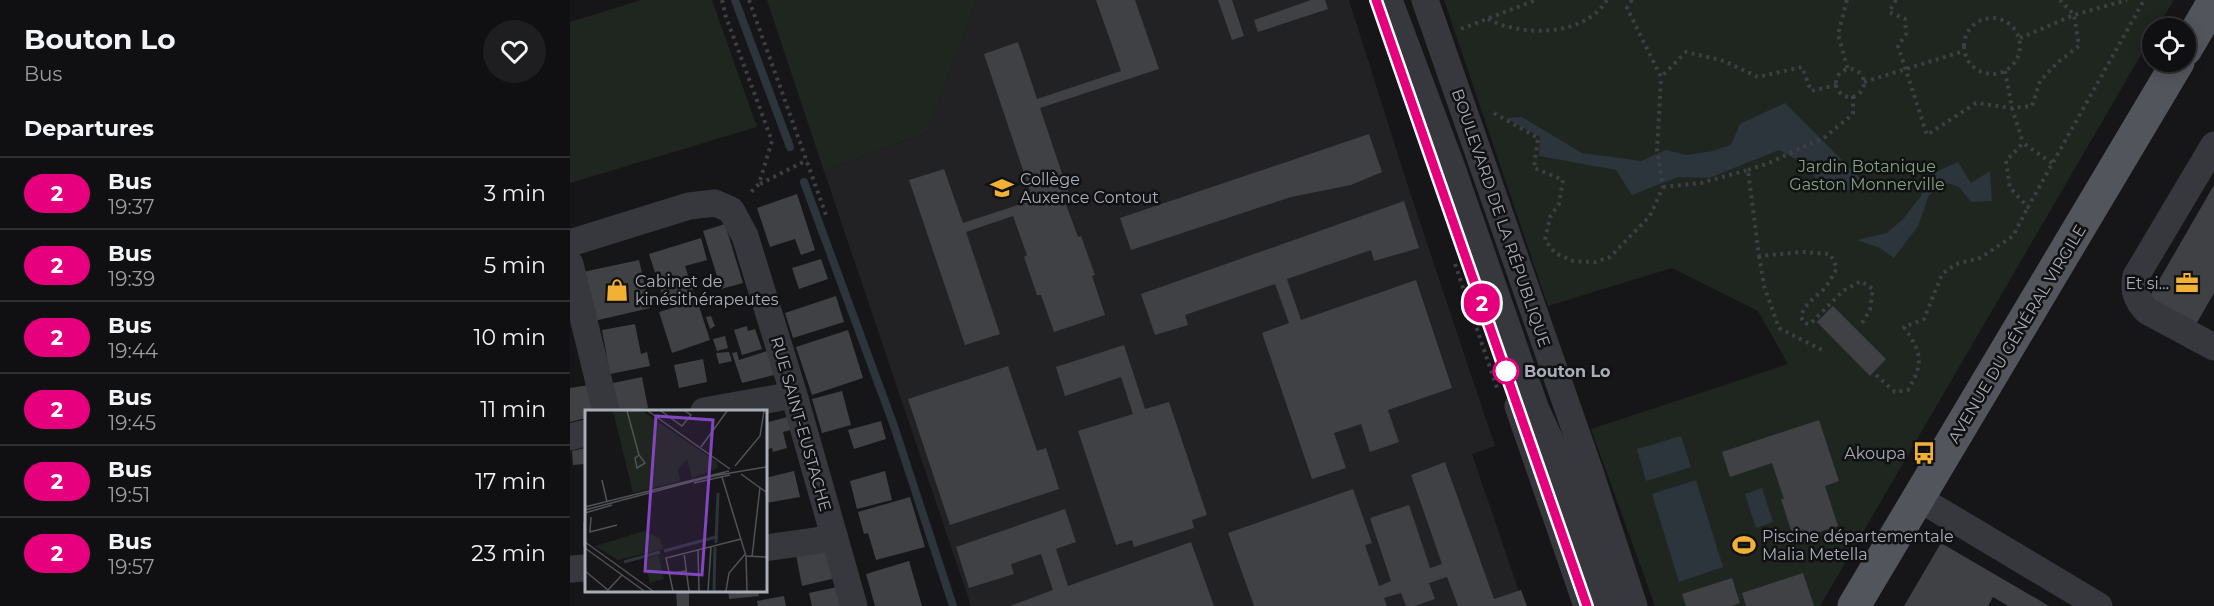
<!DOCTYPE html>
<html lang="en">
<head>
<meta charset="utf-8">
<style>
  body { margin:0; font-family:Montserrat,sans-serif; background:#1e1e20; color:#f1f3f6; height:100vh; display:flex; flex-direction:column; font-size:22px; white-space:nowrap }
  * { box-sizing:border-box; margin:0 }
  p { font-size:20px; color:#9c9d9f }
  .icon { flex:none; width:33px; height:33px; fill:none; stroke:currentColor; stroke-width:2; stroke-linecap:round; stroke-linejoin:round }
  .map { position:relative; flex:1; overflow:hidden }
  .panel { display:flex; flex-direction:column; background:#101012; width:570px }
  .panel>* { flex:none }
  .badge { padding:0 12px; border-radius:20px; font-size:21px; line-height:39px }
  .tools { position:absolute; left:1572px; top:18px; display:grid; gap:12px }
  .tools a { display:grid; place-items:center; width:54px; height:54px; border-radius:50%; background:#101012; box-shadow:0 3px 15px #0003,0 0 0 2px #303032; font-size:30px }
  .map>.badge { position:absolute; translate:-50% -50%; box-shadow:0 0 0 3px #fff }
  h2 { padding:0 24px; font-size:22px; line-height:54px }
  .round { display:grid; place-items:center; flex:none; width:63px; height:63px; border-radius:32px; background:#1e1e20 }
  .head { display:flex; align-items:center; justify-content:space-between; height:102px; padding:0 24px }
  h1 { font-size:28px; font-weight:700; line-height:45px }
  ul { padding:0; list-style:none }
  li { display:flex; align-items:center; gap:18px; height:72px; padding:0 24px; border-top:2px solid #303032 }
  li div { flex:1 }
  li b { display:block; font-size:22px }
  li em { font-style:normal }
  li .badge { min-width:66px; font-weight:700; text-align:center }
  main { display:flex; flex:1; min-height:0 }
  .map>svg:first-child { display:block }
  .built { fill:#222225 }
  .green { fill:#1e261f }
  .water { fill:#2c353c }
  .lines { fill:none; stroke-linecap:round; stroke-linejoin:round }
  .stream { stroke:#2c353c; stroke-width:8 }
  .building { fill:#404145 }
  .path { stroke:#3d3f44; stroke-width:4; stroke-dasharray:3 4.5; stroke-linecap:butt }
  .minor { stroke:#37383d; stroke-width:27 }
  .major { stroke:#53555c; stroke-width:33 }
  .line-casing { stroke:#fff; stroke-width:14 }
  .line { stroke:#e6007e; stroke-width:9 }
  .stop-dot { fill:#fff; stroke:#e6007e; stroke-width:3 }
  .labels { text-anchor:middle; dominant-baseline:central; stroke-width:5; stroke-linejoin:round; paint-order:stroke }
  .park-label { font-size:16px; fill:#7fa381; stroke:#111113 }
  .poi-label { font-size:16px; fill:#a8adb8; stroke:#111113; text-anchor:start }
  .street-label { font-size:16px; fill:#a8adb8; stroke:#111113 }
  .stop-label { font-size:16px; font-weight:bold; fill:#a8adb8; stroke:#111113; text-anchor:start }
  .inset-river { fill:none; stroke:#2c353c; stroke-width:3 }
  .inset-road { fill:none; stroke:#505258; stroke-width:1.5 }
  .view { fill:#8446be; fill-opacity:0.15; stroke:#8446be; stroke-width:3 }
  .inset-edge { fill:none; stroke:#a8adb8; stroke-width:3 }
</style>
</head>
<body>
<main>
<section class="panel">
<div class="head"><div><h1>Bouton Lo</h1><p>Bus</p></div><a class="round"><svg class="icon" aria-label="heart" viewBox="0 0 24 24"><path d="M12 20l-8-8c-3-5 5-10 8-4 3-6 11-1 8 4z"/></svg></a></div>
<h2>Departures</h2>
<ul>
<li><span class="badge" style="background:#e6007e;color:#fff">2</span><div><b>Bus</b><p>19:37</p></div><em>3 min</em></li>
<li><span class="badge" style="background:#e6007e;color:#fff">2</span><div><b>Bus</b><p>19:39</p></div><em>5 min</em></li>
<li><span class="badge" style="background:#e6007e;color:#fff">2</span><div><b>Bus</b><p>19:44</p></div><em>10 min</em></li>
<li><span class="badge" style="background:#e6007e;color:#fff">2</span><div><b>Bus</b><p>19:45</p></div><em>11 min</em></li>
<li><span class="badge" style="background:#e6007e;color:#fff">2</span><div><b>Bus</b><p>19:51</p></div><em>17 min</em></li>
<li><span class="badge" style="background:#e6007e;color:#fff">2</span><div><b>Bus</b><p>19:57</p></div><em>23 min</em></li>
</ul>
</section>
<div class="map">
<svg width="1644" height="606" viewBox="0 0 1644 606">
  <rect width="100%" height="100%" fill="#161618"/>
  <path class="built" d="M407,0H779L837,183L925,446L902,454L954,606H401L254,171L357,132Z"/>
  <path class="green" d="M71,0H142L187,127L0,183V22Z
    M197,0H407L357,132L254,171Z
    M874,0H1604L1587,28H1582V36L1250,606H1085L1021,429L1218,364L1188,311L1102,268L978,306Z"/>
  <path class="water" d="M1215,103L1303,191L1257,190L1230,162L1209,150L1139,178L1108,177L1062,195L1046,170L969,156L970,137L936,118L952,117L1012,153L1071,161L1096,150L1117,155L1143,151L1161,145L1170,124Z
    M1388,162L1401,183L1420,171L1422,201L1401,202L1389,187L1378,183L1359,195L1348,226L1324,258L1310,248L1287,240L1317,233L1333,219L1351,196L1357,176Z
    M1111,436L1121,467L1076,481L1067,449Z
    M1126,480L1153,567L1109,582L1082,494Z
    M1192,488L1203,522L1186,528L1175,494Z"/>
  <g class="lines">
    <path class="stream" d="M165,0L220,147
      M234,182L324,426L383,606"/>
  </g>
  <path class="building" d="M526,0H565L589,69L470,108L500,197L494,199L508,237L511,236L525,275L522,276L535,315L484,332L471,295H467L454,257L457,255L443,216L396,232L430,334L395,345L339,180L374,169L393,223L463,200L414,54L448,42L467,99L551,71Z
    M648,0H662L674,36L662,40Z
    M741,0H755L758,9L688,32L684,20Z
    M799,134L812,172L781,185L721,197L561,250L550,218Z
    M1644,185V293L1624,328L1577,301Z
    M227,194L245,250L231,255L225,239L200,247L187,208Z
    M834,201L849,248L804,261L801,250L717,279L731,320L846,280L882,388L818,410L829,442L800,452L791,424L764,433L776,468L742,479L692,333L719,323L705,284L615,315L618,325L585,335L571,294Z
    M155,224L173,283L151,289L133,231Z
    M131,238L137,260L115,266L124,294L95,304L79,254Z
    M251,259L258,279L229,289L222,268Z
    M69,260L80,308L24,321L13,272Z
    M266,296L274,322L223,338L215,313Z
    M127,300L140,340L102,353L89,312Z
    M1263,306L1316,359L1300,376L1247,322Z
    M141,316L145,326L140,329L136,317Z
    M65,324L71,354L77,352L80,366L40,374L32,330Z
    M177,326L178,331L185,329L192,349L172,355L164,330Z
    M278,330L293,378L242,395L226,347Z
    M155,336L158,348L147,351L143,339Z
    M554,345L575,409L599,402L637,515L622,520L624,528L564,547L562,540L546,545L508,431L563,414L551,377L495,396L486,367Z
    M197,351L204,375L172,383L162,353L167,352L169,360Z
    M159,352L162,361L149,364L146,353Z
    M133,359L137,382L109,388L104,365Z
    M438,366L467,451L476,448L489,489L380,525L338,399Z
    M72,377L78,408L48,411L43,383Z
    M19,385L24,411H16V418L0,422V388Z
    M272,391L281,425L252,433L242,399Z
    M217,417L221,430L213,432L217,448L203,452L202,448L195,450V423Z
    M1249,420L1269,481L1255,486L1268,526L1224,540L1211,499H1214L1202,463L1160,477L1152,452Z
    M311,421L316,439L284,449L278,430Z
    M15,448L16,464L3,465L2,451Z
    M875,462L924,599L951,590L957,606H888L877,577L859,583L865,599L845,606H836L831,593L814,598L817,606H684L658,533L783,489L802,543L795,545L809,586L821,581L800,518L839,505L860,568L872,564L841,475Z
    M224,471L230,497L196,503L195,478Z
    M315,471L322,500L287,509L280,481Z
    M340,497L355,547L306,560L298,533L294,534L288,512Z
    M495,509L506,542L486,549L498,586L621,542L644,606H440L483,590L471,554L441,564L444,574L399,588L386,547Z
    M13,522H16V546H13Z
    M1371,543L1479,606H1438L1423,597L1418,606H1334Z
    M258,547L266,578L232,586L226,555Z
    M339,561L352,606H305L296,574Z
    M1233,573L1244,606H1176L1172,593Z
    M1162,578L1170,603L1162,606H1116L1112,594Z
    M267,587L272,606H242L239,593Z
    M158,590H188L189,596L159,599Z
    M119,591V606H107L106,592Z
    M214,596L216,606H188L187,601Z"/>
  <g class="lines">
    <path class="path" d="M152,0L156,17L202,141L189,184L179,194
      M179,0L256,215
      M1062,0L1057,8L1091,77L1116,52L1154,61L1188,77L1232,67L1241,91L1267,85
      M1277,0L1268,34L1278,70
      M1326,0L1319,12L1335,19L1336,34L1328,46L1357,135L1406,103L1442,108L1462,106L1470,81L1487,63L1509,46L1504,15L1490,0
      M1394 46a28 28 0 1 1 56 0a28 28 0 1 1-56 0Z
      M918,19C952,37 1014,37 1037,0
      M891,29L966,0
      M1450,38L1504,15L1557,0
      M1266 83a14 14 0 1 1 28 0a14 14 0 1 1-28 0Z
      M1435,71L1442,108L1453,143
      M1294,82L1394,51
      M924,113L968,138L964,168L993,180L989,204L980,217L975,240L985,253L1003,261L1025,262L1040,257L1080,216L1093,187L1087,151L1091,77
      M1482,163L1453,143L1436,161L1440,188L1458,207L1574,0
      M1178,170L1199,163L1255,137L1283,114V96
      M190,184L237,160
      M1093,187L1131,183L1178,170L1189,256L1232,252L1260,254L1267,268C1263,275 1259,283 1253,290C1244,299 1234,304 1231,317L1234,323L1240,324L1273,291L1291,281L1303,289L1300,310L1292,323
      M1189,256L1194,286L1209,328L1254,351
      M885,264L928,391
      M1306,375L1325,392L1338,390C1355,361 1351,353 1334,327L1354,319L1372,274L1386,264L1410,258L1443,236L1458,207"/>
    <path class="minor" d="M819,0L882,168L965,407L997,477L1041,606
      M855,0L1019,469L1064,606
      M1644,145L1566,276C1563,289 1567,301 1577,311L1644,347
      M0,243L119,206L145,203L161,210L175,236L224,395L284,606
      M0,264L36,411
      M948,406L1017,606
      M134,411L224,395
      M0,437L16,433
      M1348,498L1529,606
      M195,548L265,538
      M0,569L16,568"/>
    <path class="major" d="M1616,49L1644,1
      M1284,606L1608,62"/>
  </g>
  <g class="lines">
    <g class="line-casing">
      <path id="line" d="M806,0L1017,606"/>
    </g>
    <use href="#line" class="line"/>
  </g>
  <defs>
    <g id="school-bare" transform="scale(1.8)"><path d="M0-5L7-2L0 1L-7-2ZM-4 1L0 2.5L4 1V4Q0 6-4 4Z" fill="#f2b134" stroke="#111113" stroke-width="2.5" paint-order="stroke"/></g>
    <g id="office-bare" transform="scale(1.8)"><path d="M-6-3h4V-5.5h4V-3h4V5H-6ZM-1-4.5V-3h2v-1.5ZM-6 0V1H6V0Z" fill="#f2b134" stroke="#111113" stroke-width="2.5" paint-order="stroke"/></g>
    <g id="shop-bare" transform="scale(1.8)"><path d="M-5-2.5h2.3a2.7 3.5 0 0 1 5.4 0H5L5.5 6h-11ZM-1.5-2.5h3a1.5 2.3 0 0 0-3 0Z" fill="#f2b134" stroke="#111113" stroke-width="2.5" paint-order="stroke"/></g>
    <g id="bus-bare" transform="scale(1.8)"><path d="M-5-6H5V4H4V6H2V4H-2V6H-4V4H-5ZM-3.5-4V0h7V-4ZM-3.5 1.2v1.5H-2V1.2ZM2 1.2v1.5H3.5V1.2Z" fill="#f2b134" stroke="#111113" stroke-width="2.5" paint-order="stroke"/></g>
    <g id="stadium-bare" transform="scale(1.8)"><path d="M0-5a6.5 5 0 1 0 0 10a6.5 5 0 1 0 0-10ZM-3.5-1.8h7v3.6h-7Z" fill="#f2b134" stroke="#111113" stroke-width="2.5" paint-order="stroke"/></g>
  </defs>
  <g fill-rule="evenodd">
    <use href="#school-bare" x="432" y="188"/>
    <use href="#office-bare" x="1617" y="283"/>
    <use href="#shop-bare" x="47" y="290"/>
    <use href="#bus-bare" x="1354" y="453"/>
    <use href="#stadium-bare" x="1174" y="545"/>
  </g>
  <circle class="stop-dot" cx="936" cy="371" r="12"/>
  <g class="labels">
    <g class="park-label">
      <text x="1297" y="166">Jardin Botanique<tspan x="1297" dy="18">Gaston Monnerville</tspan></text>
    </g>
    <g class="poi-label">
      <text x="450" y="179">Collège<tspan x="450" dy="18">Auxence Contout</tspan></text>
      <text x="65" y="281">Cabinet de<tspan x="65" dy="18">kinésithérapeutes</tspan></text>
      <text x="1599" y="283" text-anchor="end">Et si...</text>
      <text x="1336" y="453" text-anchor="end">Akoupa</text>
      <text x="1192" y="536">Piscine départementale<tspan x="1192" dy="18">Malia Metella</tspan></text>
    </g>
    <g class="street-label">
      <text transform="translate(931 218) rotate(71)">BOULEVARD DE LA RÉPUBLIQUE</text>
      <text transform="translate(1447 334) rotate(-59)">AVENUE DU GÉNÉRAL VIRGILE</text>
      <text transform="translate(231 424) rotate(74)">RUE SAINT-EUSTACHE</text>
    </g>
    <g class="stop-label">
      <text x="954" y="371">Bouton Lo</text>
    </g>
  </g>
  <g transform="translate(15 410)">
    <rect width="182" height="182" fill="#161618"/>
    <path d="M28,1H57L132,52L133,58L107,68L102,49L93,59L95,71L48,83ZM59,121L75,129L78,139L33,150L10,136ZM73,145L79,169L65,173L59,149Z" fill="#1e261f"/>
    <path class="inset-river" d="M131,133L133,83M79,141L131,127M39,152L75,142M129,181L130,137"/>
    <path class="inset-road" d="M42,1L54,45L60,53L52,58L50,48L54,45M63,1L145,59M76,1L97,16L106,5L100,1M116,37L142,1M150,56L175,26L179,1M156,64L181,82M137,67L161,146L162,181M17,70L22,92M109,73L145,65M0,97L144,61M0,100L128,66L181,57M0,103L27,95M6,107L5,122L32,115M0,132L68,181M0,138L59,181M113,140L114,181M99,143L104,181M161,146L181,147M167,147L175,77M0,161L23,180M83,164L101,161M23,180L37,165M88,181L81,148L156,129M123,181L126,137M141,181L144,163L161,143"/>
    <path class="view" d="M71,6L128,10L117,165L60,161Z"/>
    <rect width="182" height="182" class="inset-edge"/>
  </g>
</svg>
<div class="tools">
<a><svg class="icon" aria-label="locate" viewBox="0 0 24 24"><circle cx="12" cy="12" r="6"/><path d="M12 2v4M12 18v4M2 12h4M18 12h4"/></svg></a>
</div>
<b class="badge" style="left:912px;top:303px;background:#e6007e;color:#fff">2</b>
</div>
</main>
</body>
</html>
